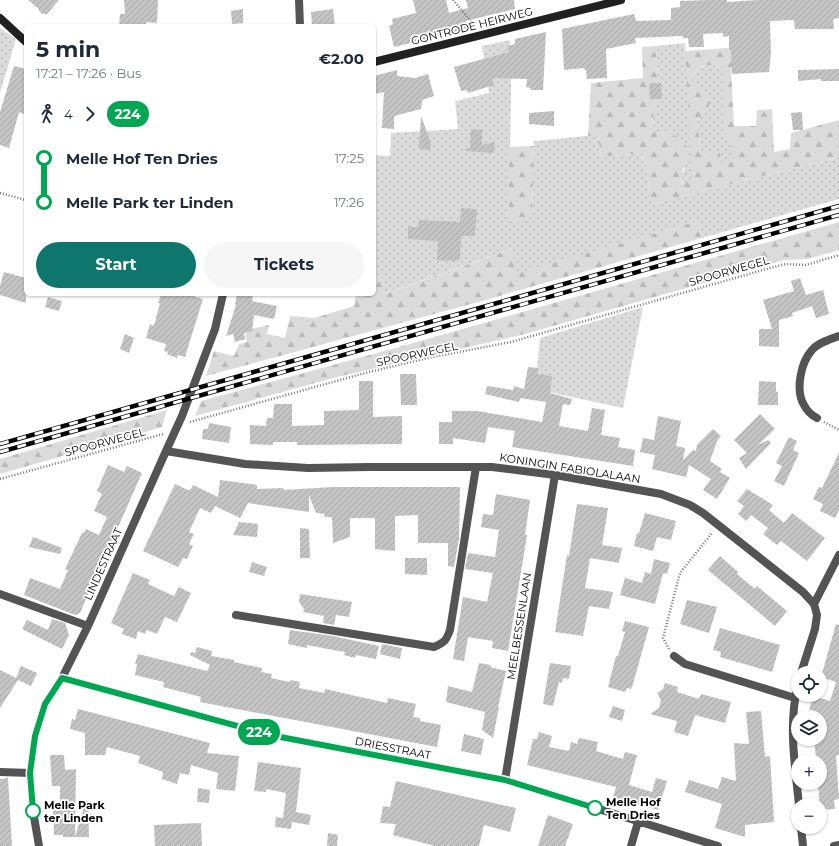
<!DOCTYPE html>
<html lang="en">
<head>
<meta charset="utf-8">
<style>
  body { margin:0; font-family:Montserrat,sans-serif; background:#f6f6f7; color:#1f2937; height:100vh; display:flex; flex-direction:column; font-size:15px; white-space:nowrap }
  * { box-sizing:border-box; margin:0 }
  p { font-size:13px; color:#747a83 }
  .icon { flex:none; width:22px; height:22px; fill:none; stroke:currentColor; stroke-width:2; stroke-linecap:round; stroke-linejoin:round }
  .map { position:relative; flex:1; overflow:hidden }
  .drawer { position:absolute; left:24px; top:24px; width:352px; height:272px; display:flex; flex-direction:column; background:#fff; border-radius:6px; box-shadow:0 1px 3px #0004 }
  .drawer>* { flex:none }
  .badge { padding:0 8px; border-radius:13px; font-size:14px; line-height:26px }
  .fabs { position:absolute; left:791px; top:666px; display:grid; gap:8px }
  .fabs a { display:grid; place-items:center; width:36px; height:36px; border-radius:50%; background:#fff; box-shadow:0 1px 3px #0004; font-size:20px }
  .map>.badge { position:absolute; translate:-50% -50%; box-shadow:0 0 0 2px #fff }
  .legs { display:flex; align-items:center; gap:6px; height:44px; padding:0 12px; font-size:13px }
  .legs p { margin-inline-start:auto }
  .head { display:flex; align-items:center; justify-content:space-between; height:68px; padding:0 12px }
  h1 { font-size:22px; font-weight:700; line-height:30px }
  .button { display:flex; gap:8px; margin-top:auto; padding:8px 12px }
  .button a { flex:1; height:46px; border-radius:24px; background:#0f766e; color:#fff; font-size:16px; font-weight:700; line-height:46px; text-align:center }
  .button a+a { background:#f6f6f7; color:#1f2937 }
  ul { padding:0 12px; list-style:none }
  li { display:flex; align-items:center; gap:14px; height:44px; font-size:15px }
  li i { display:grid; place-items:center; width:6px; height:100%; margin:0 5px; background:currentColor }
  li i::after { content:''; width:10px; height:10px; margin:-5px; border:3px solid; border-radius:50%; background:#fff }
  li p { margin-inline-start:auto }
  li:first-child i { background:linear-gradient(#0000 50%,currentColor 0) }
  li:last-child i { background:linear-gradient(currentColor 50%,#0000 0) }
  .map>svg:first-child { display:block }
  .grass { fill:url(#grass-dots) }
  .forest { fill:url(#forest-firs); fill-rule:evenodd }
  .building { fill:url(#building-hatch) }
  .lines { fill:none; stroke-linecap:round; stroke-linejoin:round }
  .path { stroke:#767676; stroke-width:2.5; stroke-dasharray:1 2; stroke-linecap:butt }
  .lane { stroke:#545454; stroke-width:8 }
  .street { stroke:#545454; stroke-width:8 }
  .secondary { stroke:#212121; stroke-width:8 }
  .rail-casing { stroke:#000; stroke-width:4.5 }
  .rail { stroke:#fff; stroke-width:3; stroke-dasharray:9; stroke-linecap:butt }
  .line-1-casing { stroke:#fff; stroke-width:9 }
  .line-1 { stroke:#00a651; stroke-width:6 }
  .stop-1-dot { fill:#fff; stroke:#00a651; stroke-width:2 }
  .labels { text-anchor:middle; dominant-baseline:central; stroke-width:3.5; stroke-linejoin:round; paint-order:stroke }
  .street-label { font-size:11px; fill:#000; stroke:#fff }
  .stop-label { font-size:11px; font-weight:bold; fill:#000; stroke:#fff; text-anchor:start }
</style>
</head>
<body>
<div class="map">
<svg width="839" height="846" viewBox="0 0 839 846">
  <defs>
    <pattern id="grass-dots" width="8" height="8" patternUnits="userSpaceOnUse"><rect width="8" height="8" fill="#dbdbdb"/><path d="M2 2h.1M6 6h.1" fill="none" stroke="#bababa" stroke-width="1.8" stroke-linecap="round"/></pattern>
    <pattern id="forest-firs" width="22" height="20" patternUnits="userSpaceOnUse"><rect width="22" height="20" fill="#dbdbdb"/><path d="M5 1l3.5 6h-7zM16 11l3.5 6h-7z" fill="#bababa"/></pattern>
    <pattern id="building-hatch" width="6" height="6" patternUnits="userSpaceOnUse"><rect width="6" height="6" fill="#c4c4c4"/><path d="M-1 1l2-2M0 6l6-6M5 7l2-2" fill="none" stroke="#a7a7a7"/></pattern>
  </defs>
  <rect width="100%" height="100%" fill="#fff"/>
  <path class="grass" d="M0,28L16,39L0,93Z
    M510,40L511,90L509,210L507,218L532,217L534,141L598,135L601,157L643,153L652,204L839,157V199L702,238L698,221L517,274L511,249L384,294V278L374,279V155L390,156L391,133L458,129L455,101L489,93L482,46Z
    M685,43L694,182L683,185L681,176L685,168L652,130L655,95L659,94L656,46Z
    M709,65L724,66L726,139H733L735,161L721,163L701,154L697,121L707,110L698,85L692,75L701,67Z
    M643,307L623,408L535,389L540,338Z"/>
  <path class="forest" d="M656,46L659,94L655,95L652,130C672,134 677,132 689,150C686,162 680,173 682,184L693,182L685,51L740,47L739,65L731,70L734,126H756L757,110L772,109L774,152L790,149L791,133L839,120V157L652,204L643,153L601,157L598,136H588L591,83L643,78L642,47ZM709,65L723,66L726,139H733L734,161L721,163L720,153L701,154L697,121L707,110L710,103L692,75L701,67Z
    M534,146L532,217L519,222L511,223L507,218L509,210V147Z
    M698,221L702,238L482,301L206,376L214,351L234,356L239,344L247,342L245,330L269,325L267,334L285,338L290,316L314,318L354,306L356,294H374V279L384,278L385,294L511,249L518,273Z
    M839,222V250L808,259L784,260L525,334L337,377L195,416L201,401L399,347Z
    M167,410L162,427L0,474V459Z"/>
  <path class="building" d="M28,0H59L47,14H43L38,10L39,9Z
    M124,0H158L157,23L146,22V26H119L120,14H125Z
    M413,0H446L449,13L468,8L466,0H514L515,9L465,21L467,28L463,29L464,30L394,47L389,26L393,24L392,19L416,13Z
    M708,0H727V2L758,0H839V18L833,19L834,29H795L794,20L770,21L771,52L769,72L732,74L731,50H729V36L723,37V33L703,34L704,47H689L688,38H683V36L635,38L636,43L606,49L607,78L587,79L586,70H585L584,68L564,70L562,29L634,14L636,21L671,20V8L680,7V1Z
    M243,9V23L232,24L231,11Z
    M333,9L335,26H312L311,12Z
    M546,32L543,90H530L531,88L526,87L527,79L492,78L494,85L468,93L467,90L461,91L454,67L509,52L507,46L515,44V39Z
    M14,66L26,69V115L19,112L9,148L0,145V112Z
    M839,69V81H821V79L798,81V70Z
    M397,70V76L415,78L428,74L434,96L422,100L421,109L394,116V129L382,128L384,92L374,94V76Z
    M649,83H661L662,99H650Z
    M554,111V126L529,124V113Z
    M802,112L803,130H793L791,113Z
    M421,116L431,143L430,150L419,149Z
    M471,129L482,130V145L495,142L494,153L465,151V149L470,148Z
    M461,208L477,209L475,236H461L460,260H455V261L437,260L438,241L408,239V227H418L419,220L460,222Z
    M4,272L26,278V303L0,295V286Z
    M800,278L806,295L823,290L829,314L816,318L812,306L792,313L793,316L779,320V347L759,346V329H772L763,300L794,291L791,281Z
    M161,294H187L203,299L185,357L178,355L177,358L167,354L168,352L164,351L166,344L146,338L150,324L154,326L160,303H158Z
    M237,294H253L252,301L277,306L274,319L254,315L252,331L244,333L245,339L235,342L233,334L226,336L236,305L235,304Z
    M48,297L62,301L59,311L45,307Z
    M125,334L134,338L129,353L120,349Z
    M528,367L538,368L537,374L552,376L550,393L572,399L570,405L563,404L559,426L588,431L592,408L605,410L601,435L620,438L618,447L635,450L633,466L512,447L515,431L488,427L485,443L453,438V444H439V422H452V411H477L542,422L546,402L520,398L519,402L485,394L487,386L513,390L514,386L524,389Z
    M400,374H416L417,405H401Z
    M359,381H373V417L402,416V444L297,445V442H273V445L250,444V425L266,426L267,418H273L274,404H292V426L324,425V411L359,410Z
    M759,381L776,382V391L778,393V405H758Z
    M760,414L775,429L758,445L768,440L771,443L746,469L739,458L747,453L734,440Z
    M658,416L681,421L676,446L685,448L683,460L693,450L696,451L697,445L713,429L721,436L717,441L710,461L722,469L720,472L730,478L717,499L703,490L711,479L689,465L686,477L652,469L655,455L640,452L643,438L654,440Z
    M209,423L231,427L229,443L202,439L203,429H208Z
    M789,437L797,441L793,450L799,453L784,486L774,481L782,466L776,463Z
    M839,453V510L835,518L820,511L823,504L813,499L819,487L822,488Z
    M108,465L124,472L127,466L142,473L80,613L75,615L24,595L30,578L60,589L68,570L65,569L82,533H84L86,529L99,535L107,517L94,511L102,494L97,491Z
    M220,480L257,485V489L283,488L284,490L333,487H460L459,539L454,567L448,566V543H418V515L395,516V551L375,549V518H350V537L333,543L332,517H324L325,514L316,513L309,495V512L248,503L240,518L215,506L211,513L200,508L189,532L194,534L189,544L193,546L187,559L183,558L178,567L143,551L175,484L188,490H190L193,485L218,497Z
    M747,489L773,505L769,510L784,523L792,513L825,538L807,561L781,541L777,545L763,534L768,528L751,515L746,521L738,514L744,506L737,501Z
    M496,494L530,500L525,535H527L508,651L492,648L493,641L468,637L464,661L453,659L463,597L487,602L493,573L465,569L468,553L495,557L499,530L481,527L483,514L493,515Z
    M577,504L608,508L602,545L622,548L619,563L590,558L585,588L613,592L609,609L589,606L583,636L555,632L567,555L569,556Z
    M645,513L676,521L671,540L657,537L653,551L634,546L637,533H639Z
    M239,522L258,524L257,537L233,535Z
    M300,528L309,529L310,558H300Z
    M33,537L62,548L60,554L29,547Z
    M720,556L738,572L737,574L755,589L757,586L787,611L775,626L708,570Z
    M405,558H427V575L405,574Z
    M654,559L670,563L667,574L663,573L655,604L620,595L625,578L642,583L645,572L651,574Z
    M252,562L267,567L264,576L249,572Z
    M133,573L150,580L148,584L174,596L179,587L191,593L177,622L165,617L157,634L147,630L145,634L138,631L136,639L122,634L124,629L111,623Z
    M300,594L352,602L349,617L336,615L334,625L323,623L324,616L303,612L304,609L299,602Z
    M687,600L717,607L709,633L680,624Z
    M52,619L65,623L69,635L62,649L22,629L27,620L48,630Z
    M625,621L649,627L633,684L631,689L627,688L625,692L608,687L616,656H618L625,632L622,631Z
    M836,624L839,625V755H836L839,799L834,800L835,809L820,810L818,783H820V758H816L814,739H820V714L809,711L813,696L830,701L836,682L821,677Z
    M720,628L780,645L772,672L720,657L721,652L713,650Z
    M290,630L333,636L379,646L376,659L356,655L355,658L344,655L345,652L333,650L307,645V648L288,644Z
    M382,644L402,648L400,659L380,654Z
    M197,647L212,651L211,656L234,660V662L262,668L261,672L272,674L271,678L290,682L291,680L300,682L299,688L324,693L325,689L387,703L388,698L416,704L413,717L420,718V721L441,725L437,747L200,702L201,697L163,687L164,682L135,675L137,664H135L138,654L207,671L210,665L190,655L191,652L195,653Z
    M479,663L491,665L490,667L506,671L498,707H499L493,738L482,730L485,712L446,702L448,686L472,692Z
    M550,663L571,666L569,679L563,678L562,683L559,682L553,706L543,704Z
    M21,666L37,673L31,686L18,680L0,708V670L16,678Z
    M665,683L678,687L677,692L699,699L701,694L731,702L725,723L695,715L688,736L674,732L677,721L650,714L659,708L661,700L657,693L663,689Z
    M613,706L625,710L622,721L609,717Z
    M78,709L210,743L207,753L239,756L235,791L216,789L218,773L191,765L189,775L180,773L177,784L162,779L163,772L138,763L140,756L107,747L105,755H85V733L70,729L72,719L75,720Z
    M761,711L765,757L770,756L774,822L745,825V837L715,828L722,804L685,792L689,780L718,789L722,777L736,781L734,743L749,744L746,712Z
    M539,732L552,736L549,747L569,751L571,742L577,744L579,738L598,742L596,751L623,759L625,752L637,755L629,785L652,792L656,778L667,781L658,810L623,800L622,804L612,801L616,787L527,765L533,739H537Z
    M464,734L484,739L481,755L461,751Z
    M50,755H64L65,770L76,769L75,837H63V835H54L53,809H60V786H52Z
    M258,762L301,768L296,812L311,815L309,825L292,822L291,829L275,827L276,817L283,818L286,793L266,789V792L254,791Z
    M8,778L12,846H0V779Z
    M396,781L516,808L510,832L484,825L479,846H435L393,835L396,824L380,823L383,806L390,807Z
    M198,788L210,790L209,803L197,802Z
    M86,801H88L89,837H75Z
    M548,815L573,824L565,846H538Z
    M201,823L202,846H155L154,825Z
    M328,833L338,835L337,846H327Z"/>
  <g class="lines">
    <path class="path" d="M453,0L471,21L472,27
      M0,193L26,200
      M190,422L365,373L428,358L511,342L777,266L786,264L806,265L839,255
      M824,422L839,430
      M0,479L163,434
      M669,649L663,638L680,573L712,533"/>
    <path class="lane" d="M236,615L434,647C445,642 446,641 450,630L476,467"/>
    <path class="street" d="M299,0L300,26
      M817,418C811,415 807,411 804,405C795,390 801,362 812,350C818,343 830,339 839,336
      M166,451L245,464L308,468L370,467H492L555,475L661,494L690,505L703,513L803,592L814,604
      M0,594L88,626
      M674,656L685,664L795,698
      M801,673L815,629L817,615L814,604L839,555
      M62,678L270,735L505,780L718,846
      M798,685C788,724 795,765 799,805
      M0,772L30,773
      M505,780L555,475
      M801,827L803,846
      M39,846L33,811L30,773L35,736L45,704L62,678L88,626L166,451L182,416L215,329L223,294
      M631,846L638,822
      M834,846L839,845"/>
    <path class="secondary" d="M0,18L26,42
      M374,62L621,0"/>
    <g class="rail-casing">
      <path id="rail" d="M0,444L839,206
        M0,452L839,215"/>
    </g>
    <use href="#rail" class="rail"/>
  </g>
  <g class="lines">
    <g class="line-1-casing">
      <path id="line-1" d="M33,811L30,773L35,736L45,704L62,678L270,735L505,780L595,808"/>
    </g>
    <use href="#line-1" class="line-1"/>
  </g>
  <g class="stop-1-dot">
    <circle cx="595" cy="808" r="7"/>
    <circle cx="33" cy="811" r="7"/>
  </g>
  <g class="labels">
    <g class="street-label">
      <text transform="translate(472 26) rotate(-14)">GONTRODE HEIRWEG</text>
      <text transform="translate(729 271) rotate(-16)">SPOORWEGEL</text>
      <text transform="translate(417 354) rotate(-12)">SPOORWEGEL</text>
      <text transform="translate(105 442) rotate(-15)">SPOORWEGEL</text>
      <text transform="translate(570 468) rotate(9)">KONINGIN FABIOLALAAN</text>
      <text transform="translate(103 564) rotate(-66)">LINDESTRAAT</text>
      <text transform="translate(519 626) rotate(-81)">MEELBESSENLAAN</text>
      <text transform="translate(393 748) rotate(11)">DRIESSTRAAT</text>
    </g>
    <g class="stop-label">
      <text x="606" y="802">Melle Hof<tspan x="606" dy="13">Ten Dries</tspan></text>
      <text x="44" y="805">Melle Park<tspan x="44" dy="13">ter Linden</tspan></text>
    </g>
  </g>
</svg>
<div class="fabs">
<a><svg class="icon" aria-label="locate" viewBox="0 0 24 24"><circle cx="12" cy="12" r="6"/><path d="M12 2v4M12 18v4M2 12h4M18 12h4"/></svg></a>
<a><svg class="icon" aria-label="layers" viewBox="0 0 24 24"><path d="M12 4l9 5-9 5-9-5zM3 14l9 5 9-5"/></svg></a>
<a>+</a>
<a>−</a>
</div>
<b class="badge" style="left:259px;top:732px;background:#00a651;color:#fff">224</b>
<section class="drawer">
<div class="head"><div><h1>5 min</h1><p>17:21 – 17:26 · Bus</p></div><b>€2.00</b></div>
<div class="legs"><svg class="icon" aria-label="walk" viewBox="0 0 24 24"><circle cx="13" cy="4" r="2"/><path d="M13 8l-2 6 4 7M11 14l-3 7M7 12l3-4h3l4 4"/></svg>4<svg class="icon" aria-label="forward" viewBox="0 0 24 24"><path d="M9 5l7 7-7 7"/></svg><b class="badge" style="background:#00a651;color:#fff">224</b></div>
<ul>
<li><i style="color:#00a651"></i><b>Melle Hof Ten Dries</b><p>17:25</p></li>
<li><i style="color:#00a651"></i><b>Melle Park ter Linden</b><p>17:26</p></li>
</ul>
<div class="button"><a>Start</a><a>Tickets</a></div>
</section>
</div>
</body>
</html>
